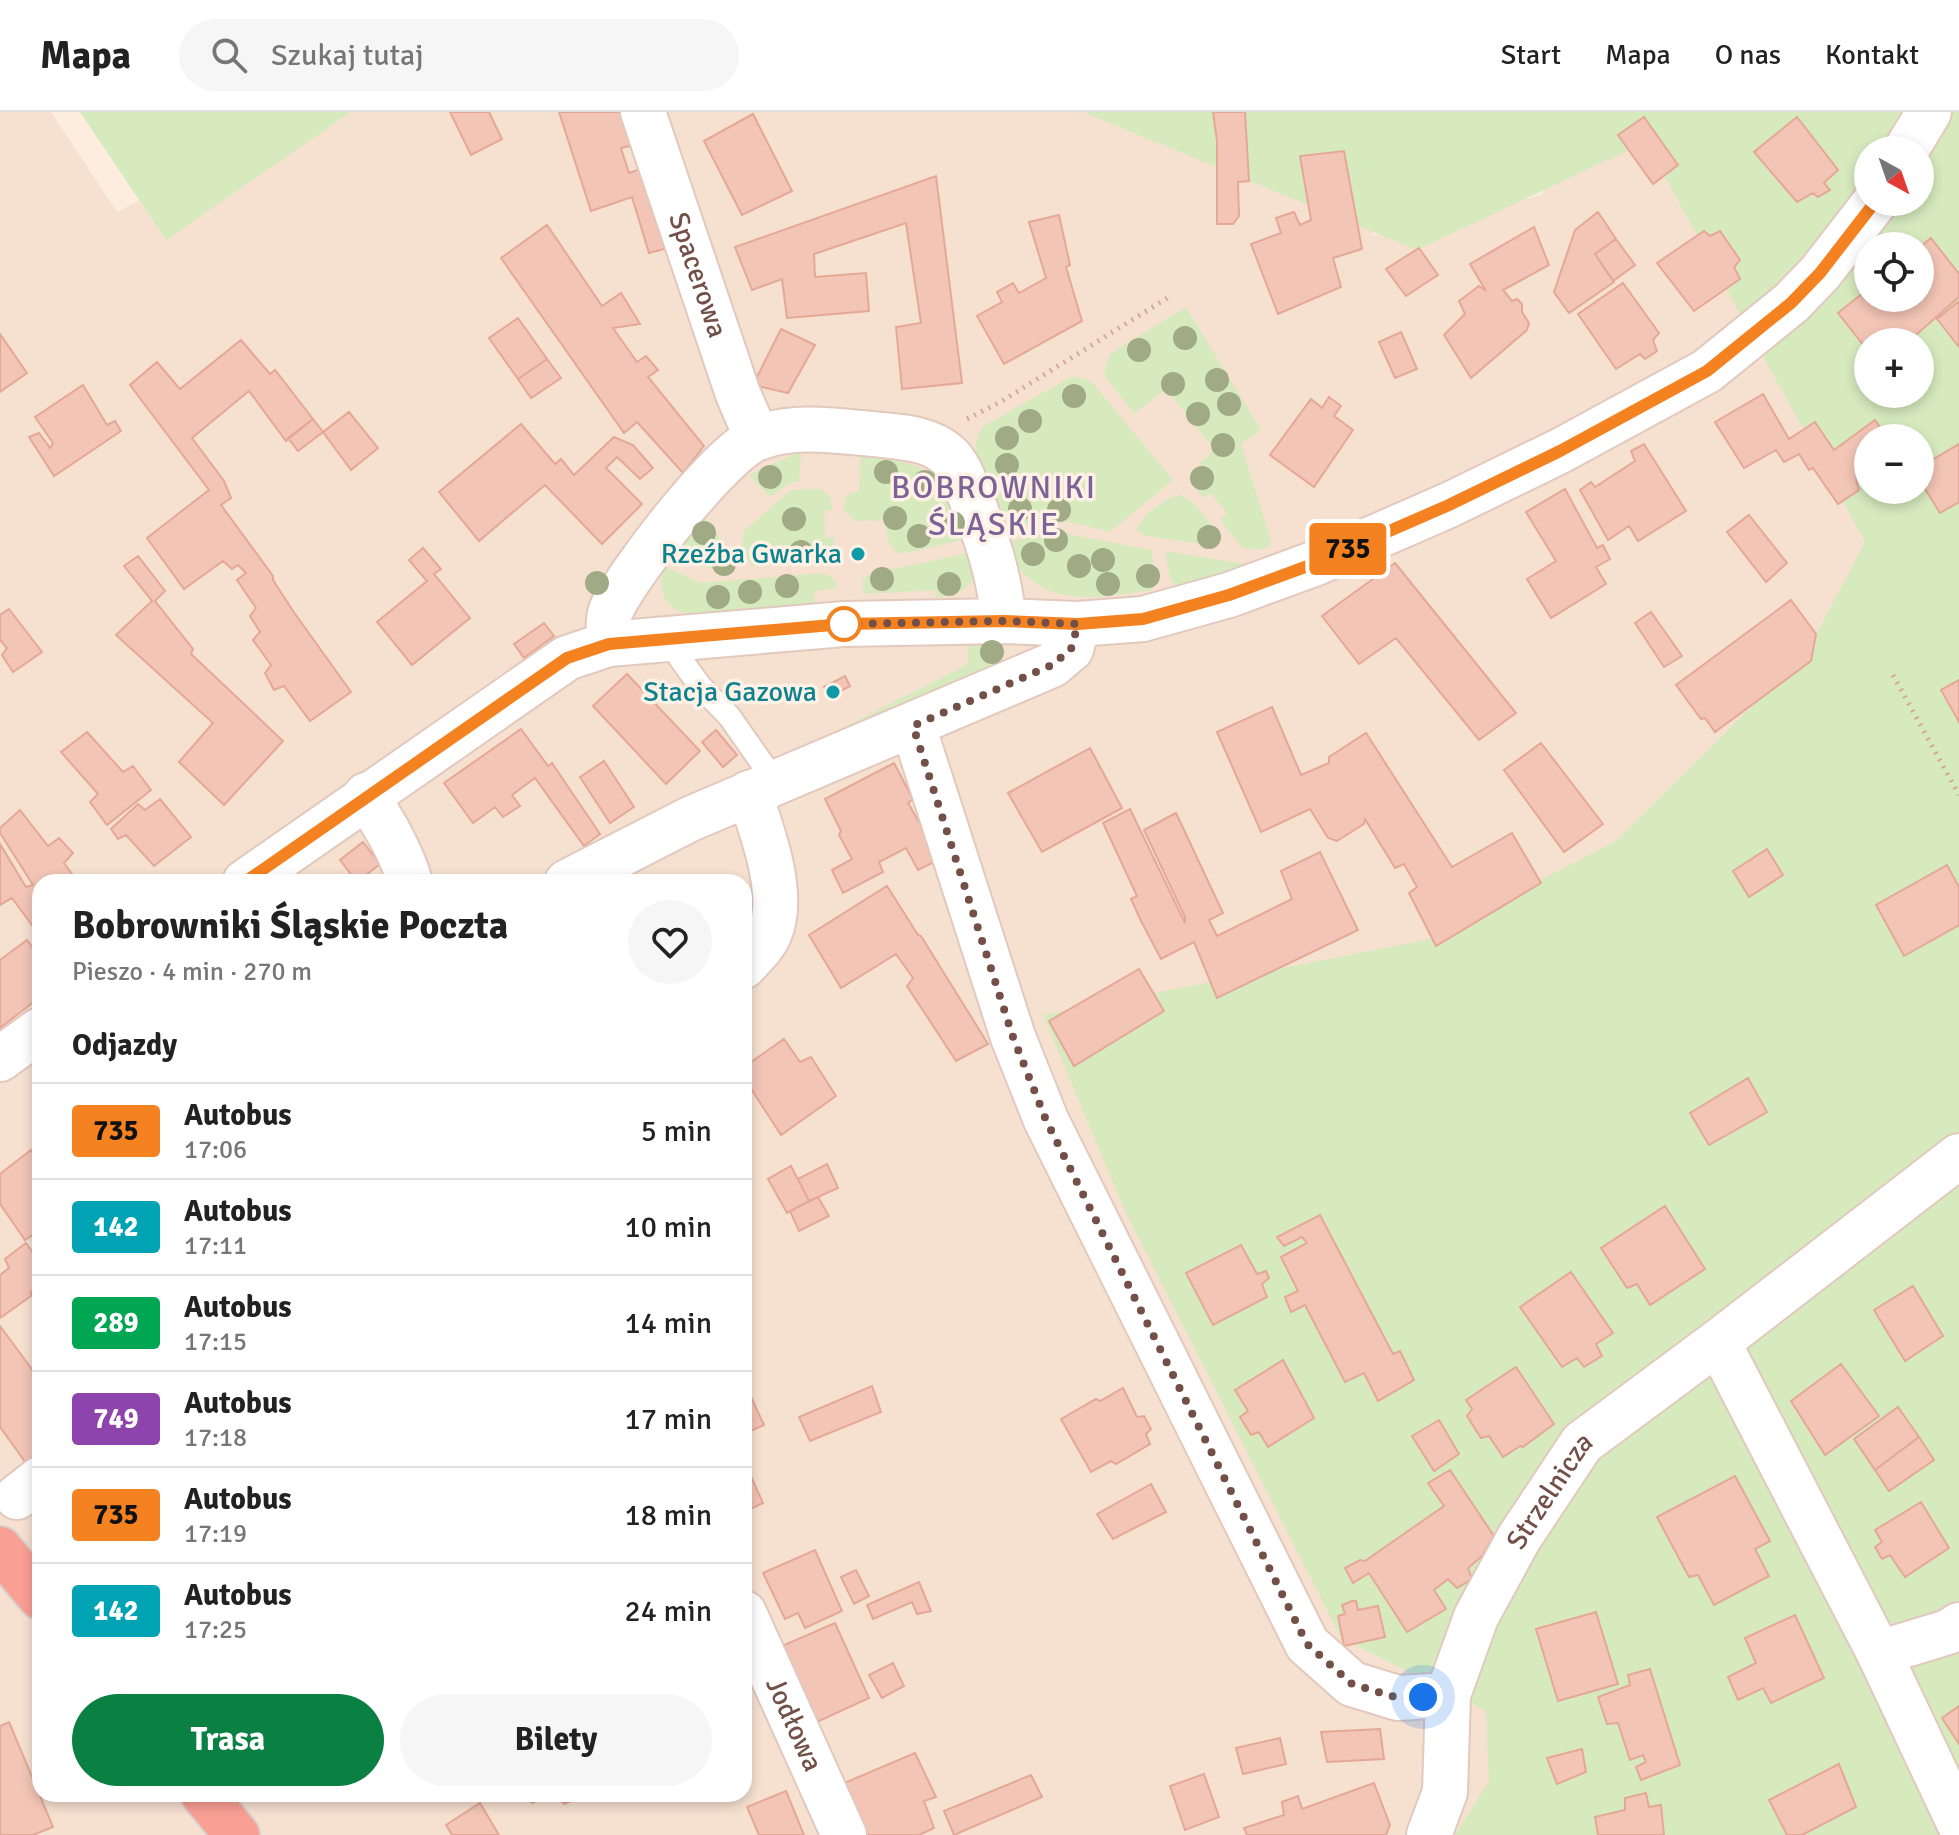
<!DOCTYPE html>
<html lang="pl">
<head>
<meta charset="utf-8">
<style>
  body { margin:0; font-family:Signika,sans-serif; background:#f6f6f6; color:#222; height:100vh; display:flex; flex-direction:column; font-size:30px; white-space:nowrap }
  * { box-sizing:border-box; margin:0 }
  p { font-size:26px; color:#767676 }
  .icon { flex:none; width:44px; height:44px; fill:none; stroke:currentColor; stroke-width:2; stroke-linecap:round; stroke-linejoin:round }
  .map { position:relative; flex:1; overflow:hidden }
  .side { position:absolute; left:32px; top:762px; width:720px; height:928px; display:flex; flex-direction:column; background:#fff; border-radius:24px; box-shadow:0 4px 12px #0003 }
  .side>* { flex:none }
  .badge { padding:0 16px; border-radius:6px; font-size:28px; line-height:52px }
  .needle { width:52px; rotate:140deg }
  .fabs { position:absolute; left:1854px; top:24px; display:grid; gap:16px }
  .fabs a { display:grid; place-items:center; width:80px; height:80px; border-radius:50%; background:#fff; box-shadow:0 4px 12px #0003; font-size:40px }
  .you { position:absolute; width:40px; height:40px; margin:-20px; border:6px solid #fff; border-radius:50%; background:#1a73e8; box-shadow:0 0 0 12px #1a73e833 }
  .map>.badge { position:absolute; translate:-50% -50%; box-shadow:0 0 0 4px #fff }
  h2 { padding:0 40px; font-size:30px; line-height:72px }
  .round { display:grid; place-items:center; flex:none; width:84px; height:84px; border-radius:42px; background:#f6f6f6 }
  .overview { display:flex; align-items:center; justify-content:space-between; height:136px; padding:0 40px }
  h1 { font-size:38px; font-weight:700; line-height:60px }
  .primary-button { display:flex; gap:16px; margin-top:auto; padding:16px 40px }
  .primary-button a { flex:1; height:92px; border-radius:48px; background:#0b8043; color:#fff; font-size:32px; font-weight:700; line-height:92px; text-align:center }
  .primary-button a+a { background:#f6f6f6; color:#222 }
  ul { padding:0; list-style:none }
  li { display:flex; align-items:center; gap:24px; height:96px; padding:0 40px; border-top:2px solid #e0e0e0 }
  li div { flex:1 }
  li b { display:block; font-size:30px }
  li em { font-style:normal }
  li .badge { min-width:88px; font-weight:700; text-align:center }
  header { display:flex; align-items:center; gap:48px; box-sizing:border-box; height:112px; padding:0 40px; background:#fff; border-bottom:2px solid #e0e0e0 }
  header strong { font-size:38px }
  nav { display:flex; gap:44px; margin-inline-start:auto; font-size:28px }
  .search { width:560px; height:72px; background:#f6f6f6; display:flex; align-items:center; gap:20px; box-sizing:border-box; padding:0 28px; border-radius:44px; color:#767676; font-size:30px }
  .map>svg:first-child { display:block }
  .residential { fill:#f6e0d0; fill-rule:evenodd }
  .green { fill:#d6eabe; fill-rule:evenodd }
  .building { fill:#f2c5b6; stroke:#e5a896; stroke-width:2 }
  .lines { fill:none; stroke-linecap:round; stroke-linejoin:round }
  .lane-casing { stroke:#e2c9be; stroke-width:26 }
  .street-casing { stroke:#e2c9be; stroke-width:48 }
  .highway-casing { stroke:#d8cecb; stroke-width:48 }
  .path { stroke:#d6a89a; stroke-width:5; stroke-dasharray:2 6; stroke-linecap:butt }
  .lane { stroke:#fff; stroke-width:22 }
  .street { stroke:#fff; stroke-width:44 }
  .highway { stroke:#f99f94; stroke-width:44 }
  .tree { fill:#a0aa85 }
  .line-casing { stroke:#fff; stroke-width:18 }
  .line { stroke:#f58220; stroke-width:12 }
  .walk { stroke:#735047; stroke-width:8; stroke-dasharray:0 14.4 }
  .culture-dot { fill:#0f9aa8; stroke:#fff1e5; stroke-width:3 }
  .stop-dot { fill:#fff; stroke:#f58220; stroke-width:4 }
  .labels { text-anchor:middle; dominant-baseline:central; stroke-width:7; stroke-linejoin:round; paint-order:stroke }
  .street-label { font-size:28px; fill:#735047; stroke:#fff1e5 }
  .culture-label { font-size:28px; fill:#0d838f; stroke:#fff1e5; text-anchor:end }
  .quarter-label { font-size:32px; letter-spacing:2px; fill:#7d6297; stroke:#fff1e5 }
</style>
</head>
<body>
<header>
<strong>Mapa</strong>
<div class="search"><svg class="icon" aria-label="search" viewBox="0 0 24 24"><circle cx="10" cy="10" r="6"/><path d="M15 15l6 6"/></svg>Szukaj tutaj</div>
<nav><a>Start</a><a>Mapa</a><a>O nas</a><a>Kontakt</a></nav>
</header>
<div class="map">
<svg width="1959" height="1723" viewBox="0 0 1959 1723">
  <rect width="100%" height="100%" fill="#fceddf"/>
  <path class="residential" d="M0,0H51L117,100L310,0H1364L1369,12L1373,124L1543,83L1550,0L1868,90H1920L1959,0V1723H232L198,1682H744V770H40V1493L0,1445ZM1868,134H1920V186H1868ZM1868,230H1920V282H1868ZM1868,326H1920V378H1868Z
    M0,1453L40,1502V1682H188L221,1723H0Z"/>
  <path class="green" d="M80,0H351L166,128Z
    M1083,0H1959V1723H1455L1489,1669L1486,1599L1341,1526L1125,1099L1043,903L1425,828L1616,729L1807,540L1865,430L1646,30L1417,138ZM1868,38H1920V90H1868ZM1868,134H1920V186H1868ZM1868,230H1920V282H1868ZM1868,326H1920V378H1868Z
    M1186,195L1261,318L1241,332L1272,432L1261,438L1243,436L1220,408L1227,401L1210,381L1203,386L1197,378L1200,374L1192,364L1202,354L1200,351L1215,338L1166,277L1134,302L1105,264L1104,258L1111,241Z
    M1071,265L1082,266L1092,270L1173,368L1110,420C1070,410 1057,404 1014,415L1006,405L996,408C987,381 963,337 984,314Z
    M801,339L799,369L789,372L770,385L749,363Z
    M861,341C884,344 929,354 945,372C955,385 962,403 970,418L962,428L901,442C886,434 887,424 886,408L856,409L844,399L846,383L859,379Z
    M818,377C829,381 832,386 832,398L824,399L825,426H835L831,445L813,450V445L783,448V452L753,454C742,444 741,433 744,419L791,378Z
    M1180,383C1195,388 1211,410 1217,424L1214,431L1210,433L1145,424L1137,418C1141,403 1165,386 1180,383Z
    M703,405L730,439L732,445L730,457C708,457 692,456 677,438Z
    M1058,420L1151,438L1157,469L1152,478C1090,487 1038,499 1004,433L1034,422Z
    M1165,439L1249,453L1176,474L1170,467Z
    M964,442H972L975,466L962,479L936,486L935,478L862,482L863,467L870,462Z
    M664,454L701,471L823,461L832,465L837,472L836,476L814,479L815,493L686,502C662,493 657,478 664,454Z
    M969,523C991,526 1008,529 992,555L784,646L968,552Z"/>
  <path class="building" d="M450,0H489L502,27L471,43Z
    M559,0H626L624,10L630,34L621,36L629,61L652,53L675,134L649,141L632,85L591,99Z
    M1213,0H1245L1249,69L1238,70L1239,104L1233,112H1217V29Z
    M753,2L792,79L742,103L704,29Z
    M1644,5L1678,53L1653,72L1618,23Z
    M1797,5L1838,58L1824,71L1830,78L1818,85L1813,81L1797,90L1754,40Z
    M1344,39L1362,137L1333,146L1341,175L1278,202L1251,132L1281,121L1276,106L1294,100L1300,113L1311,108L1300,44Z
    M936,64L962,271L902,277L896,215L921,211L906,111L814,142L815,165L866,161L869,199L787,206L782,167L752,178L735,135Z
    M1598,100L1616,127L1595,142L1614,170L1569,201L1554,180L1575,118Z
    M1059,103L1070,153L1066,155L1082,209L1004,252L977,204L1002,190L997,180L1013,171L1019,181L1046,166L1029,110Z
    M547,113L602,194L621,181L640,212L613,216L637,250L646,244L658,258L648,265L704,334L683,361L637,310L624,321L501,146Z
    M1534,115L1549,153L1503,178L1512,189L1517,187L1522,192V200L1529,211L1527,218L1471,266L1444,223L1465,202L1459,189L1479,174L1486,179L1470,152Z
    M1704,119L1710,124L1720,119L1740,148L1734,155L1740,167L1694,199L1657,151Z
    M1931,126L1959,162V185L1908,230H1868V239L1838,201L1868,177V186H1920V135Z
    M1616,127L1635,153L1613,169L1595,142Z
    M1419,136L1438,163L1406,184L1386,157Z
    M1623,171L1659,221L1653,228L1657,239L1645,247L1640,242L1616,257L1578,202Z
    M1959,189V235L1937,207Z
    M518,206L547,247L518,267L489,226Z
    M781,217L815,233L788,281L753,273Z
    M1401,220L1417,257L1395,266L1379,230Z
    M0,222L27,261L0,280Z
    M241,228L270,262L275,258L313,307L286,329L249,279L192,326L224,369L231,386L221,393L273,464V468L293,499L351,580L310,609L284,574L274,578L265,561L271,553L253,528L260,520L250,504L256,496L237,468L246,461L238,453L232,457L223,449L184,477L147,426L209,378L130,273L157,250L180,277Z
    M547,247L561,266L531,286L518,267Z
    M83,273L107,313L115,309L121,319L54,364L29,325L39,321L50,336L53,331L35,305Z
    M1763,282L1789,327L1815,310L1834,338L1875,308L1887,326H1868V359L1856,368L1859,378L1838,392L1813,356L1809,358L1799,342L1784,350L1776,338L1744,356L1715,310Z
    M1329,285L1341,294L1334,304L1353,318L1314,375L1270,343L1311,287L1322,296Z
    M349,300L378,336L351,358L323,320Z
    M313,307L323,320L298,339L288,326Z
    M521,312L555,352L561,347L574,363L614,325L633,333L653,356L640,367L617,345L606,356L642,392L602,432L545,373L479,429L439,380Z
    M1644,332L1686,399L1638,429L1629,414L1608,428L1580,378L1591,370L1595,375L1635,349L1631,339Z
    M1959,332V390L1940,401L1920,369V362L1933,355L1932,348Z
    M1565,377L1597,436L1603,433L1610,447L1596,455L1606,472L1551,506L1527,467L1556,449L1526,400Z
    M1749,403L1787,451L1766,470L1727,420Z
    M423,436L441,457L434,462L470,506L412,553L377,510L427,469L409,448Z
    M138,444L165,479L155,489L193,537L191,542L283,629L224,693L179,650L213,611L116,523L152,489L124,454Z
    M1395,451L1516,601L1479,628L1396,526L1359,552L1322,504Z
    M1791,488L1816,522L1811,549L1715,620L1705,606L1701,607L1676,573Z
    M9,497L42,540L13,560L2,543L7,536L0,528V503Z
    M1651,500L1682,544L1664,555L1635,511Z
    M544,511L554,524L524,546L514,532Z
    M627,562L700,639L666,672L593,594Z
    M845,564L850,574L830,585L824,575Z
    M1959,568V610L1941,578Z
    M1272,595L1301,663L1329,651V645L1366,621L1452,755L1512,721L1541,771L1436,834L1409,781L1417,775L1404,752L1395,756L1365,707L1364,712L1337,729L1328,726L1310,697L1261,720L1217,620Z
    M521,617L548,654L552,651L600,722L584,734L535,666L512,683L520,694L503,705L495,695L473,711L444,671Z
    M716,618L737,643L723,655L702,630Z
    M87,620L123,660L133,654L151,678L107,713L90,690L98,682L61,640Z
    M1541,631L1603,712L1564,740L1504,658Z
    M1090,636L1122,696L1042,740L1008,681Z
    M604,649L634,695L610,711L580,665Z
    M894,651L913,687L908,691L940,747L918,758L906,736L879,750L883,760L843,781L832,758L852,747L839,723L841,719L825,687Z
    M160,687L191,725L154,754L126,723L118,727L111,717L138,692L145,698Z
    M1130,697L1185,811V805L1144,718L1176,701L1223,801L1209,808L1217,824L1292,787L1281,759L1320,740L1358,818L1217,886L1194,830L1161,847L1141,809L1131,787L1137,784L1103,711Z
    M20,698L48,734L59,726L73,741L64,751L78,770H40V824L12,786L0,793V732L26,775L33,773L0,721V716Z
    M363,730L380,752L357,770L340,748Z
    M1767,737L1783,763L1749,785L1733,759Z
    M1947,753L1959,775V813L1904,844L1876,793Z
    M887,774L918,823L921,824L988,932L956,949L907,874L913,866L896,842L841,876L809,823Z
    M750,783L758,819L744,821V784Z
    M27,828L40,846V885L0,916V848Z
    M1139,857L1164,899L1074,954L1049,909Z
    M784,927L800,950L811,945L836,984L781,1023L744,966V955Z
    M1748,966L1767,1000L1709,1033L1690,1001Z
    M31,1038L40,1051V1118L25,1128L0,1092V1062Z
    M827,1052L838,1076L809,1089L798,1067Z
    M791,1054L809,1089L787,1101L768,1067Z
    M818,1085L829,1104L799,1119L790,1099Z
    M1665,1094L1705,1157L1650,1193L1637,1172L1627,1176L1601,1136Z
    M1320,1103L1393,1242L1400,1239L1414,1268L1378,1289L1364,1261L1345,1270L1305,1193L1291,1200L1285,1185L1298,1179L1281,1145L1307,1131L1302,1125L1284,1134L1277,1125Z
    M26,1131L40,1150V1188L31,1180V1184L0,1206V1163L9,1156L5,1147Z
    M1241,1133L1257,1162L1266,1159L1269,1166L1262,1172L1267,1185L1213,1213L1186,1161Z
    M1571,1160L1613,1221L1596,1232L1602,1244L1584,1255L1577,1246L1562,1255L1520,1195Z
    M1913,1174L1943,1224L1905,1249L1874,1198Z
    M0,1214L40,1268V1341L26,1351L0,1315Z
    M1283,1248L1314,1306L1268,1335L1259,1320L1251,1323L1240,1305L1248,1299L1235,1278Z
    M1841,1252L1879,1304L1825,1343L1791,1289Z
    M1516,1255L1554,1312L1523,1335L1520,1334L1503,1345L1489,1324L1481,1326L1467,1304L1472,1297L1466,1288Z
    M744,1270L764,1313L744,1322Z
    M872,1274L881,1300L810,1329L799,1305Z
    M1123,1276L1137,1305L1144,1304L1151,1317L1146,1322L1150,1332L1116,1352L1111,1349L1091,1360L1061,1307L1096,1287L1100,1289Z
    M1898,1295L1919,1325L1875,1358L1854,1327Z
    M1439,1308L1459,1342L1434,1359L1412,1324Z
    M1919,1325L1934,1348L1889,1379L1875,1358Z
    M748,1358L763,1391L744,1400V1360Z
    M1450,1358L1494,1424L1482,1444L1468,1456L1472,1467L1457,1476L1448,1467L1434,1478L1446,1497L1407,1520L1369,1461L1353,1471L1345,1456L1360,1448L1365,1449L1444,1394L1428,1371Z
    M1735,1364L1770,1429L1755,1437L1769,1464L1714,1493L1698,1463L1689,1465L1657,1405Z
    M1151,1372L1166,1400L1113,1427L1097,1402Z
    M1921,1390L1949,1436L1905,1465L1890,1443L1882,1447L1875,1435L1882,1430L1875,1418Z
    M815,1438L842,1499L805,1516L798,1501L785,1507L763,1461Z
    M856,1458L869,1484L854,1492L841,1465Z
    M919,1470L931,1499L917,1502L912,1490L873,1507L867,1493Z
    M1352,1489H1356L1358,1498L1378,1494L1385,1525L1344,1534L1338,1504L1345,1502L1342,1493Z
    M1596,1500L1618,1572L1558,1589L1536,1517Z
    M1795,1503L1824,1566L1771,1591L1763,1576L1738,1588L1728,1565L1756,1551L1745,1526Z
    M835,1511L869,1586L817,1610L782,1534Z
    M893,1551L904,1574L882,1586L869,1563Z
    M1650,1557L1680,1653L1641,1668L1636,1655L1646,1650L1643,1643L1630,1648L1618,1611L1607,1612L1598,1585L1630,1573L1628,1563Z
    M1959,1594V1632L1942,1606Z
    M9,1610L53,1715L33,1723H0V1614Z
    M1380,1617L1384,1647L1327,1650L1321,1620Z
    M1280,1626L1286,1652L1243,1662L1236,1636Z
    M1582,1637L1586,1660L1557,1672L1547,1646Z
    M915,1641L936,1685L924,1689L934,1716L919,1723H865L842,1672Z
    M1839,1652L1856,1695L1802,1723H1787L1769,1688Z
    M1204,1662L1219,1705L1185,1718L1170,1674Z
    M1031,1663L1042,1685L954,1723L944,1699Z
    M1374,1671L1390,1713L1386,1723H1247L1244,1716L1284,1703L1282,1690L1298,1684L1302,1697Z
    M786,1679L804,1723H759L747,1695Z
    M1646,1681L1649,1695L1661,1693L1664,1723H1598L1595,1705L1625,1698V1686Z
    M527,1682H551L532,1691Z
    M556,1682H571L574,1688L564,1692Z
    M480,1691L499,1723H452L446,1713Z"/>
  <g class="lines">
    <g class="lane-casing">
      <path id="lane" d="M677,526L680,546L700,574L729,604L776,671"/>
    </g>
    <g class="street-casing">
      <g id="street">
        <path id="s1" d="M643,0L738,282L757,326"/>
        <path d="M1906,38L1929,0"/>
        <path d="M609,532C609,521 607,506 612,496C629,460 723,338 758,326C793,312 837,319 873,322C898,325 928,325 948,343C960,354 965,372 971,386C988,429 999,463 1004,509"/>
        <path d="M913,614L1013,925L1046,1008L1307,1532L1352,1572L1398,1586L1448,1583"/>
        <path d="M366,683C383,710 401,739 410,770"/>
        <path d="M245,770L567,546L609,532L844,512L1004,509L1078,512L1143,507L1229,483L1316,451L1449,393L1560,339L1707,259L1791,191L1820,161L1875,90"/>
        <path d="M567,770L690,707L1052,553L1071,537L1078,512"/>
        <path d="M744,854C754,843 765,833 770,820C786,783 762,718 749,681"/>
        <path d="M0,947L40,918"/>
        <path d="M1718,1230L1879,1541L1948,1520L1959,1513"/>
        <path d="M17,1385L40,1367"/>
        <path id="s2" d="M744,1501L844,1723"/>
        <path d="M1879,1541L1959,1711"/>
        <path id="s3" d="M1429,1723L1445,1680L1448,1583L1476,1505L1519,1426L1582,1331L1718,1230L1959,1044"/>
      </g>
    </g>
    <g class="highway-casing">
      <path id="highway" d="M0,1437L40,1485
        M203,1682L237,1723"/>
    </g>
    <path class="path" d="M967,307L1002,289L1172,183
      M1893,563L1959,683"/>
    <use href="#lane" class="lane"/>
    <use href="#street" class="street"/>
    <use href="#highway" class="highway"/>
  </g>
  <g class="tree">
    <circle cx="1185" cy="226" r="12"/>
    <circle cx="1139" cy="238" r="12"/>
    <circle cx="1217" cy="268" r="12"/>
    <circle cx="1173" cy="272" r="12"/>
    <circle cx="1074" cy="284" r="12"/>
    <circle cx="1229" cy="292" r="12"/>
    <circle cx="1198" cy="302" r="12"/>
    <circle cx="1030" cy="309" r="12"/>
    <circle cx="1007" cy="326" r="12"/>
    <circle cx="1223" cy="333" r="12"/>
    <circle cx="1007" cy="353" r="12"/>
    <circle cx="886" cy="360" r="12"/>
    <circle cx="770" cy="365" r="12"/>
    <circle cx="1202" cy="366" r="12"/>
    <circle cx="925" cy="370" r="12"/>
    <circle cx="1020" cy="397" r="12"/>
    <circle cx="1059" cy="398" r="12"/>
    <circle cx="895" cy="406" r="12"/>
    <circle cx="794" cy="407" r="12"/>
    <circle cx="953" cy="411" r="12"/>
    <circle cx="704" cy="421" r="12"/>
    <circle cx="919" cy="424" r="12"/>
    <circle cx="1209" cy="425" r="12"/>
    <circle cx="1056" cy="428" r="12"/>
    <circle cx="801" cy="440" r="12"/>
    <circle cx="1033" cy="442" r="12"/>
    <circle cx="1103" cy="448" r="12"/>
    <circle cx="724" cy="452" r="12"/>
    <circle cx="1079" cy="454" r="12"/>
    <circle cx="1148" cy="464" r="12"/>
    <circle cx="882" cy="467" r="12"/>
    <circle cx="597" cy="471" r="12"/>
    <circle cx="949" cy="472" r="12"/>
    <circle cx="1108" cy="472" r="12"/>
    <circle cx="787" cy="474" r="12"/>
    <circle cx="750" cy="480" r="12"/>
    <circle cx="718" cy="485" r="12"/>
    <circle cx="992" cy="540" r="12"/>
  </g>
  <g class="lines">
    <g class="line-casing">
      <path id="line" d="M245,770L567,546L609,532L844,512L1004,509L1078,512L1143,507L1229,483L1316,451L1449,393L1560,339L1707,259L1791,191L1820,161L1875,90"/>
    </g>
    <use href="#line" class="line"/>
    <path class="walk" d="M844,512L1004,509L1078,512L1071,537L1052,553L913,614L1013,925L1046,1008L1307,1532L1352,1572L1398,1586L1423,1585"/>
  </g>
  <g class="culture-dot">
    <circle cx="858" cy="442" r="8"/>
    <circle cx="833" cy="580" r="8"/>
  </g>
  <circle class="stop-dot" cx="844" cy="512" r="16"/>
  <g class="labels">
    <g class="street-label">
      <text stroke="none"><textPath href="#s1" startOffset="172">Spacerowa</textPath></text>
      <text stroke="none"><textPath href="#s3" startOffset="372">Strzelnicza</textPath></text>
      <text stroke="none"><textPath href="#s2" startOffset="122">Jodłowa</textPath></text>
    </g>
    <g class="culture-label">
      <text x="842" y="442">Rzeźba Gwarka</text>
      <text x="817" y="580">Stacja Gazowa</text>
    </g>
    <g class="quarter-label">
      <text x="994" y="375">BOBROWNIKI<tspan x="994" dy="37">ŚLĄSKIE</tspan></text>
    </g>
  </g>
</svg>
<div class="fabs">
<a><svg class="needle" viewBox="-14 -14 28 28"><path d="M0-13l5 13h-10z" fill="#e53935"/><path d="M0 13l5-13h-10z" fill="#767676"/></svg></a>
<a><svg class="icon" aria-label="locate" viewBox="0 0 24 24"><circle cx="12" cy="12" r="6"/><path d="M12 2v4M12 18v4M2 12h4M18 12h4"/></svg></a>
<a>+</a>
<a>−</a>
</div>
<div class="you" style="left:1423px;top:1585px"></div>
<b class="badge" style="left:1348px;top:437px;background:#f58220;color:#111">735</b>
<section class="side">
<div class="overview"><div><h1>Bobrowniki Śląskie Poczta</h1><p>Pieszo · 4 min · 270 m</p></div><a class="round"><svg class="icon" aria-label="heart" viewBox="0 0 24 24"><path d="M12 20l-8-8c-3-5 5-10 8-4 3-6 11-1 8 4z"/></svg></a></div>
<h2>Odjazdy</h2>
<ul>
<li><span class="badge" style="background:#f58220;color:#111">735</span><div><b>Autobus</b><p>17:06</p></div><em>5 min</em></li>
<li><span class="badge" style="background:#00a3b4;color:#fff">142</span><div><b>Autobus</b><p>17:11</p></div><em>10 min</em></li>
<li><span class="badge" style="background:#00a651;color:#fff">289</span><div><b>Autobus</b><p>17:15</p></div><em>14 min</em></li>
<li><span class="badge" style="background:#8e44ad;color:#fff">749</span><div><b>Autobus</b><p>17:18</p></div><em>17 min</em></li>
<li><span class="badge" style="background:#f58220;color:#111">735</span><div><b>Autobus</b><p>17:19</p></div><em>18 min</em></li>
<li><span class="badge" style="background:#00a3b4;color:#fff">142</span><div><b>Autobus</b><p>17:25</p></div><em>24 min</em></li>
</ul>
<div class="primary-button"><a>Trasa</a><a>Bilety</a></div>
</section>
</div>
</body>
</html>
